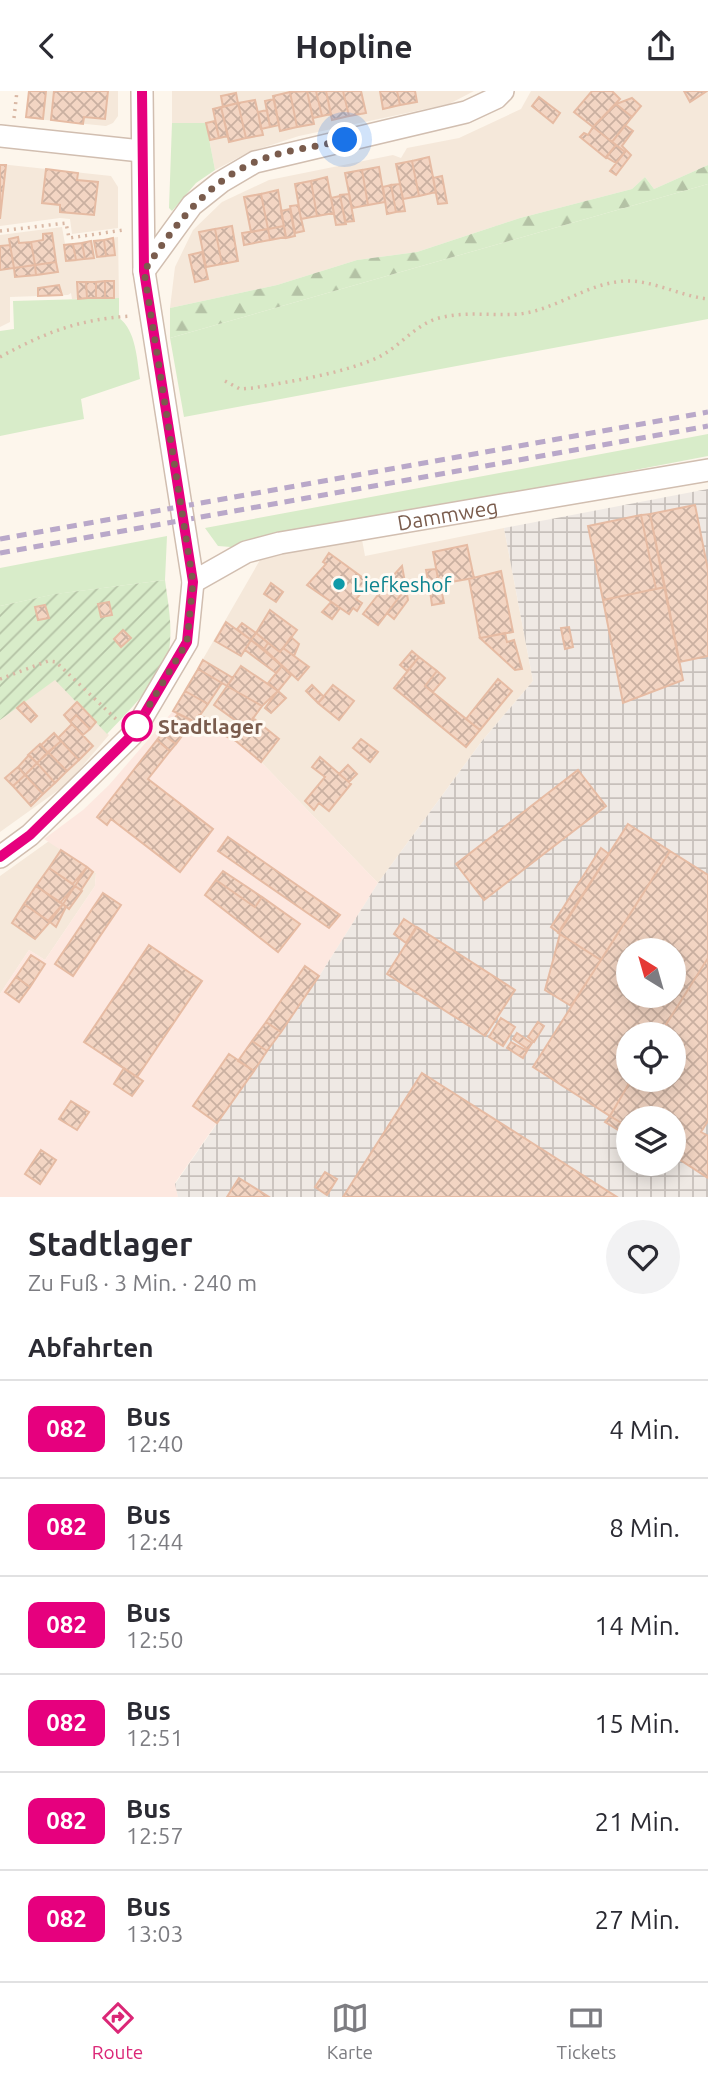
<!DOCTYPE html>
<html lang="de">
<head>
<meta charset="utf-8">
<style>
  body { margin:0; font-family:Ubuntu,sans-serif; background:#f2f2f3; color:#2b2b33; height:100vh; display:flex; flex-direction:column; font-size:26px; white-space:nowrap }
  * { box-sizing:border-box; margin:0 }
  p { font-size:23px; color:#7c7c81 }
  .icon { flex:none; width:38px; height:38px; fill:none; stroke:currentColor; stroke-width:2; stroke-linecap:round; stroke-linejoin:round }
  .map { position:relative; height:1106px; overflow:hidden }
  .side { display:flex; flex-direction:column; background:#fff; flex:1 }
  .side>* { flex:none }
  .badge { padding:0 14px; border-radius:10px; font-size:24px; line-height:46px }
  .needle { width:46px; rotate:323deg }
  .fabs { position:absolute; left:616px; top:847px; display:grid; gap:14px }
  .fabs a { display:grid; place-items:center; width:70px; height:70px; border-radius:50%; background:#fff; box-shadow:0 4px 18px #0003; font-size:35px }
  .you { position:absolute; width:35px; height:35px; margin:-18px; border:5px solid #fff; border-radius:50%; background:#1a73e8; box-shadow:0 0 0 10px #1a73e833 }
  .map>.badge { position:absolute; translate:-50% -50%; box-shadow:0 0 0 4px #fff }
  h2 { padding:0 28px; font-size:26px; line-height:63px }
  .round { display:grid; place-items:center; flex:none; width:74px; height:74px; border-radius:37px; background:#f2f2f3 }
  .overview { display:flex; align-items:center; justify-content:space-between; height:119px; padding:0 28px }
  h1 { font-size:33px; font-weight:700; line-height:52px }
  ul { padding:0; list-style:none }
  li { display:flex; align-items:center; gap:21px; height:98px; padding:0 28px; border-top:2px solid #e1e1e2 }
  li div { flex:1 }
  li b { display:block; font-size:26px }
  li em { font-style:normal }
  li .badge { min-width:77px; font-weight:700; text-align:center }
  header { display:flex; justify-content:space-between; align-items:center; height:91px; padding:0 28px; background:#fff; font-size:32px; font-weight:700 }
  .dock { display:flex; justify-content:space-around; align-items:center; height:98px; border-top:2px solid #e1e1e2; background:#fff; font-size:19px; color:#7c7c81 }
  .dock a { display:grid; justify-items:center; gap:4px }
  .dock .selected { color:#db2777 }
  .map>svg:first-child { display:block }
  .residential { fill:#f5e8da }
  .commercial { fill:#fde8e0 }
  .industrial { fill:url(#industrial-grid); fill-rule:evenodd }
  .grass { fill:#d8ecc9 }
  .forest { fill:url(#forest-firs) }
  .garden { fill:url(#garden-furrows) }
  .building { fill:url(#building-cross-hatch); stroke:#e6bba3; stroke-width:2; fill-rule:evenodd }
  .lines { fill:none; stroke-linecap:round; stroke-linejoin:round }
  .minor-casing { stroke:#d1beb0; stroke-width:24 }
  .path { stroke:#d9b8a5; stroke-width:3.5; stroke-dasharray:2 5; stroke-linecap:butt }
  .minor { stroke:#fff; stroke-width:21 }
  .rail { stroke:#b9a8c9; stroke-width:5; stroke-dasharray:10 7; stroke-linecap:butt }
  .line-casing { stroke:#fff; stroke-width:16 }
  .line { stroke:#e6007e; stroke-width:10 }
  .walk { stroke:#7a5c4d; stroke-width:7; stroke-dasharray:0 12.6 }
  .culture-dot { fill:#0f9aa8; stroke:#fffaf3; stroke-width:2.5 }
  .stop-dot { fill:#fff; stroke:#e6007e; stroke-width:3.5 }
  .labels { text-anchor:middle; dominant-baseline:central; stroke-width:6; stroke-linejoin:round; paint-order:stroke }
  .street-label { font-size:21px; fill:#7a5c4d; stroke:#fffaf3 }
  .culture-label { font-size:21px; fill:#0d838f; stroke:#fffaf3; text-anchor:start }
  .stop-label { font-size:21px; font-weight:bold; fill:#7a5c4d; stroke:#fffaf3; text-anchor:start }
</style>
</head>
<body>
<header><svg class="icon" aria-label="back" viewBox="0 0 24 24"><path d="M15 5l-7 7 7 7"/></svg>Hopline<svg class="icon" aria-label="share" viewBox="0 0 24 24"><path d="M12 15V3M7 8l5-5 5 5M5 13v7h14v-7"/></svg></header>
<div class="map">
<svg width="708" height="1106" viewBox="0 0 708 1106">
  <defs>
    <pattern id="industrial-grid" width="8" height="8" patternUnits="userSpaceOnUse" patternTransform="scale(1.75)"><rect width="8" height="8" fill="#efe9e4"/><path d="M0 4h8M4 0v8" fill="none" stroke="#c7c0bb"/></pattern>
    <pattern id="forest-firs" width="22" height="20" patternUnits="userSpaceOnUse" patternTransform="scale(1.75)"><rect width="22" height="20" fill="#d8ecc9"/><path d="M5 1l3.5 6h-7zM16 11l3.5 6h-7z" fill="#b4c2a5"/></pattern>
    <pattern id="garden-furrows" width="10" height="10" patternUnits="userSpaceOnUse" patternTransform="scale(1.75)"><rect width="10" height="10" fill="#d8ecc9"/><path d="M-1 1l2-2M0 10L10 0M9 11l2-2" fill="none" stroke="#b4c2a5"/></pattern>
    <pattern id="building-cross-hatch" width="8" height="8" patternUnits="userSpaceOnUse" patternTransform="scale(1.75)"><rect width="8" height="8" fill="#f3d5c3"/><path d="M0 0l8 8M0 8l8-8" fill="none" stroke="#cab0a1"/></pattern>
  </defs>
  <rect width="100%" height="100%" fill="#fdf6ec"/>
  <path class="residential" d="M29,0H118V25L113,32L106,35L26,27Z
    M172,0H474L449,13L299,45L249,61L215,79L206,32H172Z
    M531,0H708V74L654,98L645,86L632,98L520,127L417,161L357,169L277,194L170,217L175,176L193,139L222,111L269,89L393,64L401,67L407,57L459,47L521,18Z
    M0,73L111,85L118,96V137L72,143L70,128L60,127L0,135Z
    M62,136L65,153L118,146L119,207L72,208L71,202L68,204L10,206V231L0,236V144Z
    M504,437L533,590L482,650L378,792L262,672L236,651L173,620L264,462L361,443L365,465Z
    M55,588L109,644L67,693L0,741V629Z
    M49,750L96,782L95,795L45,869L29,859L0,903V785Z"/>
  <path class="commercial" d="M173,620L236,651L262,672L378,792L320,884L175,1092L178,1106H0V903L29,859L45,869L95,795L96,782L44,748L83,719L109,694Z"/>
  <path class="industrial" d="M708,398V1106H178L175,1093L320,884L378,792L482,650L533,590L504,437ZM628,859H674V905H628ZM628,943H674V989H628ZM628,1027H674V1073H628Z"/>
  <path class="grass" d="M172,32H206L215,79L196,92L172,120L169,117Z
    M708,93V228L184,326L170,247Z
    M119,207V227C136,239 137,269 140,288L81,308L84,328L0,345V240L14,238L13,210Z
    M708,343V365L231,456L218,455L205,437Z
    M167,445L165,489L56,503L0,515V477Z"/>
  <path class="forest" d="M708,74V93L170,247V217L277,194L357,169L417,161L520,127L632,98L645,86L654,98Z"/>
  <path class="garden" d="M165,489C168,512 173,536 169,560C164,585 125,624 107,643L55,589L0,629V515L55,503Z"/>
  <path class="building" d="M29,0H46L43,28L26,26Z
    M54,0H108L105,28L84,26L83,33L51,29Z
    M307,0L314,33L297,36L290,1Z
    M307,0H316L322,25L313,27Z
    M316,0H326L331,23L322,25Z
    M326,0H343L349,25L332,29Z
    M343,0H361L366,22L349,25Z
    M380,0H397L400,14L383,18Z
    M397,0H415L417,11L400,14Z
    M592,0H612L620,8L593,36L574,21Z
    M684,0H707L690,11Z
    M290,1L297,36L280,40L273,5Z
    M236,2L238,12L223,16L221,5Z
    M539,6L560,22L553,32L532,15Z
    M632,7L641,15L632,26L616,13Z
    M274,8L279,34L270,36L265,10Z
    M255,9L263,44L246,47L238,12Z
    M238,12L246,47L229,51L221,16Z
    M616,13L632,26L612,51L593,36Z
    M221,16L228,45L219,47L213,18Z
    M267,19L270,36L261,38L258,21Z
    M215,30L219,47L210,49L206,32Z
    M625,34L633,40L622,55L631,64L616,84L610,80L625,61L612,51Z
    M593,36L616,54L606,67L580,46L584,42L588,44Z
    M616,54L625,61L616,72L606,66Z
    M429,66L436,101L419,105L412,70Z
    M412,70L419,105L403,108L396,73Z
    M0,74H6L0,128Z
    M379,76L385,111L368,114L362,79Z
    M46,78L78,82L77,89L98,91L94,124L60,121V114L42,112Z
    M362,79L368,114L352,117L345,82Z
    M442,85L447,112L438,113L433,87Z
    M327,86L334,122L317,125L311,90Z
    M311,90L317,125L301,128L295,93Z
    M400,93L405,120L396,121L391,94Z
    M391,94L396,121L387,123L383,96Z
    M278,99L284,135L268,138L261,103Z
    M261,103L268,138L251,141L244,106Z
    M349,103L354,130L345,131L340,104Z
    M340,105L346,133L336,134L331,107Z
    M298,114L304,140L295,142L290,115Z
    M290,118L295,145L286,147L281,120Z
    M232,135L238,170L222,173L215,138Z
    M284,135L286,146L270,149L268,138Z
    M215,138L222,173L206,176L199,141Z
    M268,138L270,149L244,154L242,142Z
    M52,142L56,171L35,174L31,151L43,149V143Z
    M18,146L19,152L31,151L35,174L14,177L9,148Z
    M113,147L115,164L106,165L104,149Z
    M104,149L106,165L97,166L94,150Z
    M91,150L94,167L85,168L82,152Z
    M82,152L85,168L76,169L73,153Z
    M73,153L76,169L66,170L64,154Z
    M10,154L14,177L0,179V155Z
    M202,161L208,188L195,191L189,164Z
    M56,171L58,181L36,184L35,174Z
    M35,174L36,184L15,186L14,177Z
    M105,190V207H96V191Z
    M105,190H114V207H105Z
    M77,191H86L87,207L78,208Z
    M86,191H96V207H87Z
    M59,194L62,204L38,205V197Z
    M695,414L708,479V565L679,571L650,423Z
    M650,423L665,496L656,498L641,424Z
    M641,424L656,498L603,509L588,435Z
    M467,454L474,487L439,493L433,461Z
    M329,462L370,492L356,508L362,512L357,520L353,517L349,523L307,494L326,473L323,471Z
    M402,475L406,497L392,486Z
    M436,478L441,497L430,500L426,479Z
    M501,480L513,541L480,547L469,488Z
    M392,486L406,497L378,534L363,523Z
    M271,492L283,501L276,511L264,503Z
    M665,496L683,589L623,612L603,509Z
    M406,497L408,509L394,528L387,522Z
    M441,497L444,512L432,514L430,500Z
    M109,511L112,524L101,526L98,513Z
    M331,511L340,517L332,528L322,521Z
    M45,514L49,527L38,529L35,516Z
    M270,519L297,539L280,561L256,542Z
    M226,531L251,549L241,565L215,550Z
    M242,532L256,542L251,549L237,538Z
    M569,536L573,556L565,558L561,537Z
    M123,539L131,547L121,556L114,548Z
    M256,542L268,552L264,558L251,549Z
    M505,542L507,551L514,549L522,578L515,579L480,547Z
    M291,546L299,553L294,565L283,557Z
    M251,549L282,575L276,582L245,559Z
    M268,552L280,561L283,557L309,576L298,589L264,558Z
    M412,560L419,566L407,580L400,574Z
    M419,566L437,580L425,595L480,639L466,656L394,597Z
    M203,569L233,587L227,595L198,578Z
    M241,575L278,600L262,615L227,595Z
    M282,575L291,584L278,600L268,592Z
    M198,578L222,592L208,613L185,600Z
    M437,580L445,587L433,601L425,595Z
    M498,588L512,600L480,639L466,628Z
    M312,594L324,606L318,612L306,600Z
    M333,594L354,610L339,629L318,612Z
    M227,595L262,615L246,637L214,614Z
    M185,600L208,613L195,631L173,620Z
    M278,600L286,607L271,622L265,617Z
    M24,611L37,625L31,631L17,617Z
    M77,611L96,631L90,638L76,624L70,631L64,624Z
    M178,623L193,630L176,653L162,642Z
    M76,624L90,638L83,644L70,631Z
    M199,624L215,632L211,638L195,631Z
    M253,627L279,648L261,671L236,650Z
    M215,632L228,639L239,646L236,650L211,638Z
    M72,633L93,655L79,669L58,647Z
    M54,642L61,650L48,662L41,654Z
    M162,642L176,653L170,660L157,649Z
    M361,648L378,661L370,671L353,657Z
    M157,649L170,660L148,688L213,738L180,781L111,728L107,734L97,726Z
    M61,650L79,669L67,680L48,661Z
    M40,653L48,662L37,672L28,664Z
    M48,661L67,680L55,692L37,672Z
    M29,664L37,672L25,684L18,676Z
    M320,666L351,693L329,720L319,712L314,719L305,710L325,686L312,676Z
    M37,672L55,692L43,703L25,684Z
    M348,674L357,683L349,691L339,683Z
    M18,676L25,684L13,695L5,687Z
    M578,679L606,715L484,809L456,773Z
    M25,684L43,703L31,715L13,695Z
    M628,733L670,760L601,869L558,842Z
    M228,746L340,824L329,837L218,760Z
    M601,757L609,763L559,842L551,836Z
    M61,759L87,776L73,793L49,777Z
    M670,760L708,784V867L660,943H628V989H631L610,1025L533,976ZM628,859H674V905H628Z
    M87,776L93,781L81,799L75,795Z
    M49,777L75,795L60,812L36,795Z
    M223,780L262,806L255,816L216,789Z
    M216,789L255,816L262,806L300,833L278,861L205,804Z
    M36,795L63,813L48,830L24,813Z
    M75,795L82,800L69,818L63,813Z
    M103,802L121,814L73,885L55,873Z
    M24,813L50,831L35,848L12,832Z
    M63,813L66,816L56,836L50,831Z
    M404,828L416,836L406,852L394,843Z
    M417,836L515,899L485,945L387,883Z
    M560,843L601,869L571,915L545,899Z
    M149,854L202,890L137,986L84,951Z
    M31,864L45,873L30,896L16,886Z
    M708,867V1030L701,1041L708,1045V1087L674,1065V1027H628V1036L610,1025L631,989H674V943H660Z
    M305,875L319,885L281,941L266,931Z
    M16,886L30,896L19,911L5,901Z
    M501,927L515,936L503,955L489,946Z
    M266,931L281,941L267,960L252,950Z
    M538,931L544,935L534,951L528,946Z
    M517,942L532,952L528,958L513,948Z
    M252,950L267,960L254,980L238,970Z
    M511,951L527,960L523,967L507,957Z
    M229,963L254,980L217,1032L193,1015Z
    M124,977L143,990L132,1005L114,993Z
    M422,982L617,1106H343Z
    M71,1010L89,1021L77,1039L59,1028Z
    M610,1025L628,1036V1045L605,1031Z
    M41,1059L56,1069L40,1093L25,1083Z
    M325,1081L337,1088L327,1104L315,1096Z
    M239,1087L269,1106H227Z"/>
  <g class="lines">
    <g class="minor-casing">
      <g id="minor">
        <path d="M0,45L141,60"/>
        <path d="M144,180L192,114L221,91L255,71L466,21L496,7L503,0"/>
        <path id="s1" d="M193,491L246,461L280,452L708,379"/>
        <path d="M0,766L30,744L132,644L187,551L193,491L144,180L142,0"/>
      </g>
    </g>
    <path class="path" d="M14,27L17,0
      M0,140L66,132L69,147L124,139
      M0,266C46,241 80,228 132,225
      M225,290L240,298L253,297C292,290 335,284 372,269C397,260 413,234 439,227C466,220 492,225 519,223C556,219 587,192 625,190C653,189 680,205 708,208
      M0,588L48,570L56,571L118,630"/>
    <use href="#minor" class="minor"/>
    <path class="rail" d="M0,448L708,321
      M0,462L708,335"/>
  </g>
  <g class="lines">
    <g class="line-casing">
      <path id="line" d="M0,766L30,744L132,644L187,551L193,491L144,180L142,0"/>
    </g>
    <use href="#line" class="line"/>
    <path class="walk" d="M137,635L187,551L193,491L144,180C173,137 205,92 255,71C283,59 316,56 345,49"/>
  </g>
  <circle class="culture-dot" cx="339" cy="493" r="7"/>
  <circle class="stop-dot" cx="137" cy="635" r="14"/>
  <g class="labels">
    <g class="street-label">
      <text stroke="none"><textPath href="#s1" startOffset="266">Dammweg</textPath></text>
    </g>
    <g class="culture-label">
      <text x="353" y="493">Liefkeshof</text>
    </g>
    <g class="stop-label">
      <text x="158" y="635">Stadtlager</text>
    </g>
  </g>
</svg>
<div class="fabs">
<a><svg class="needle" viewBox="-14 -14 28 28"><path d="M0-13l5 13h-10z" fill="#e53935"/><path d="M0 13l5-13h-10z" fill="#7c7c81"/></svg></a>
<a><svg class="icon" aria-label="locate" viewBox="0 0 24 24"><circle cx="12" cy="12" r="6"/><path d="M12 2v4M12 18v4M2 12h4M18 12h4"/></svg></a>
<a><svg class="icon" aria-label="layers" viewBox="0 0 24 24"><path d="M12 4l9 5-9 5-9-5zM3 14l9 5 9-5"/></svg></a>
</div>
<div class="you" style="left:345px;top:49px"></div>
</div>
<section class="side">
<div class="overview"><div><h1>Stadtlager</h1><p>Zu Fuß · 3 Min. · 240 m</p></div><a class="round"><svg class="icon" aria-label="heart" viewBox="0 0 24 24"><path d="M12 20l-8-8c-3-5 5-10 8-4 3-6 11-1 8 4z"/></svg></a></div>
<h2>Abfahrten</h2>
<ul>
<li><span class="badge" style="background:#e6007e;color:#fff">082</span><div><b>Bus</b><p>12:40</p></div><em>4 Min.</em></li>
<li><span class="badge" style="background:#e6007e;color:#fff">082</span><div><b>Bus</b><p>12:44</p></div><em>8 Min.</em></li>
<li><span class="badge" style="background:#e6007e;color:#fff">082</span><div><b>Bus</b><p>12:50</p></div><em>14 Min.</em></li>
<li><span class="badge" style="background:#e6007e;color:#fff">082</span><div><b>Bus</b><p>12:51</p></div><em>15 Min.</em></li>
<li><span class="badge" style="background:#e6007e;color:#fff">082</span><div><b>Bus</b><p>12:57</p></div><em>21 Min.</em></li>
<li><span class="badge" style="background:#e6007e;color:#fff">082</span><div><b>Bus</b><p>13:03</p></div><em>27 Min.</em></li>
</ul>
</section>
<nav class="dock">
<a class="selected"><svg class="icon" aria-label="directions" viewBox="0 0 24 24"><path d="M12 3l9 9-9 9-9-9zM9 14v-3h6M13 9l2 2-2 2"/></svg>Route</a>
<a><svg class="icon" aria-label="map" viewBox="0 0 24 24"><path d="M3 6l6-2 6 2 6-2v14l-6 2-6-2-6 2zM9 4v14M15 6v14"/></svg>Karte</a>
<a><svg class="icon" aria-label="tickets" viewBox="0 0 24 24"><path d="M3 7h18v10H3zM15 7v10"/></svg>Tickets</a>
</nav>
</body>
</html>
